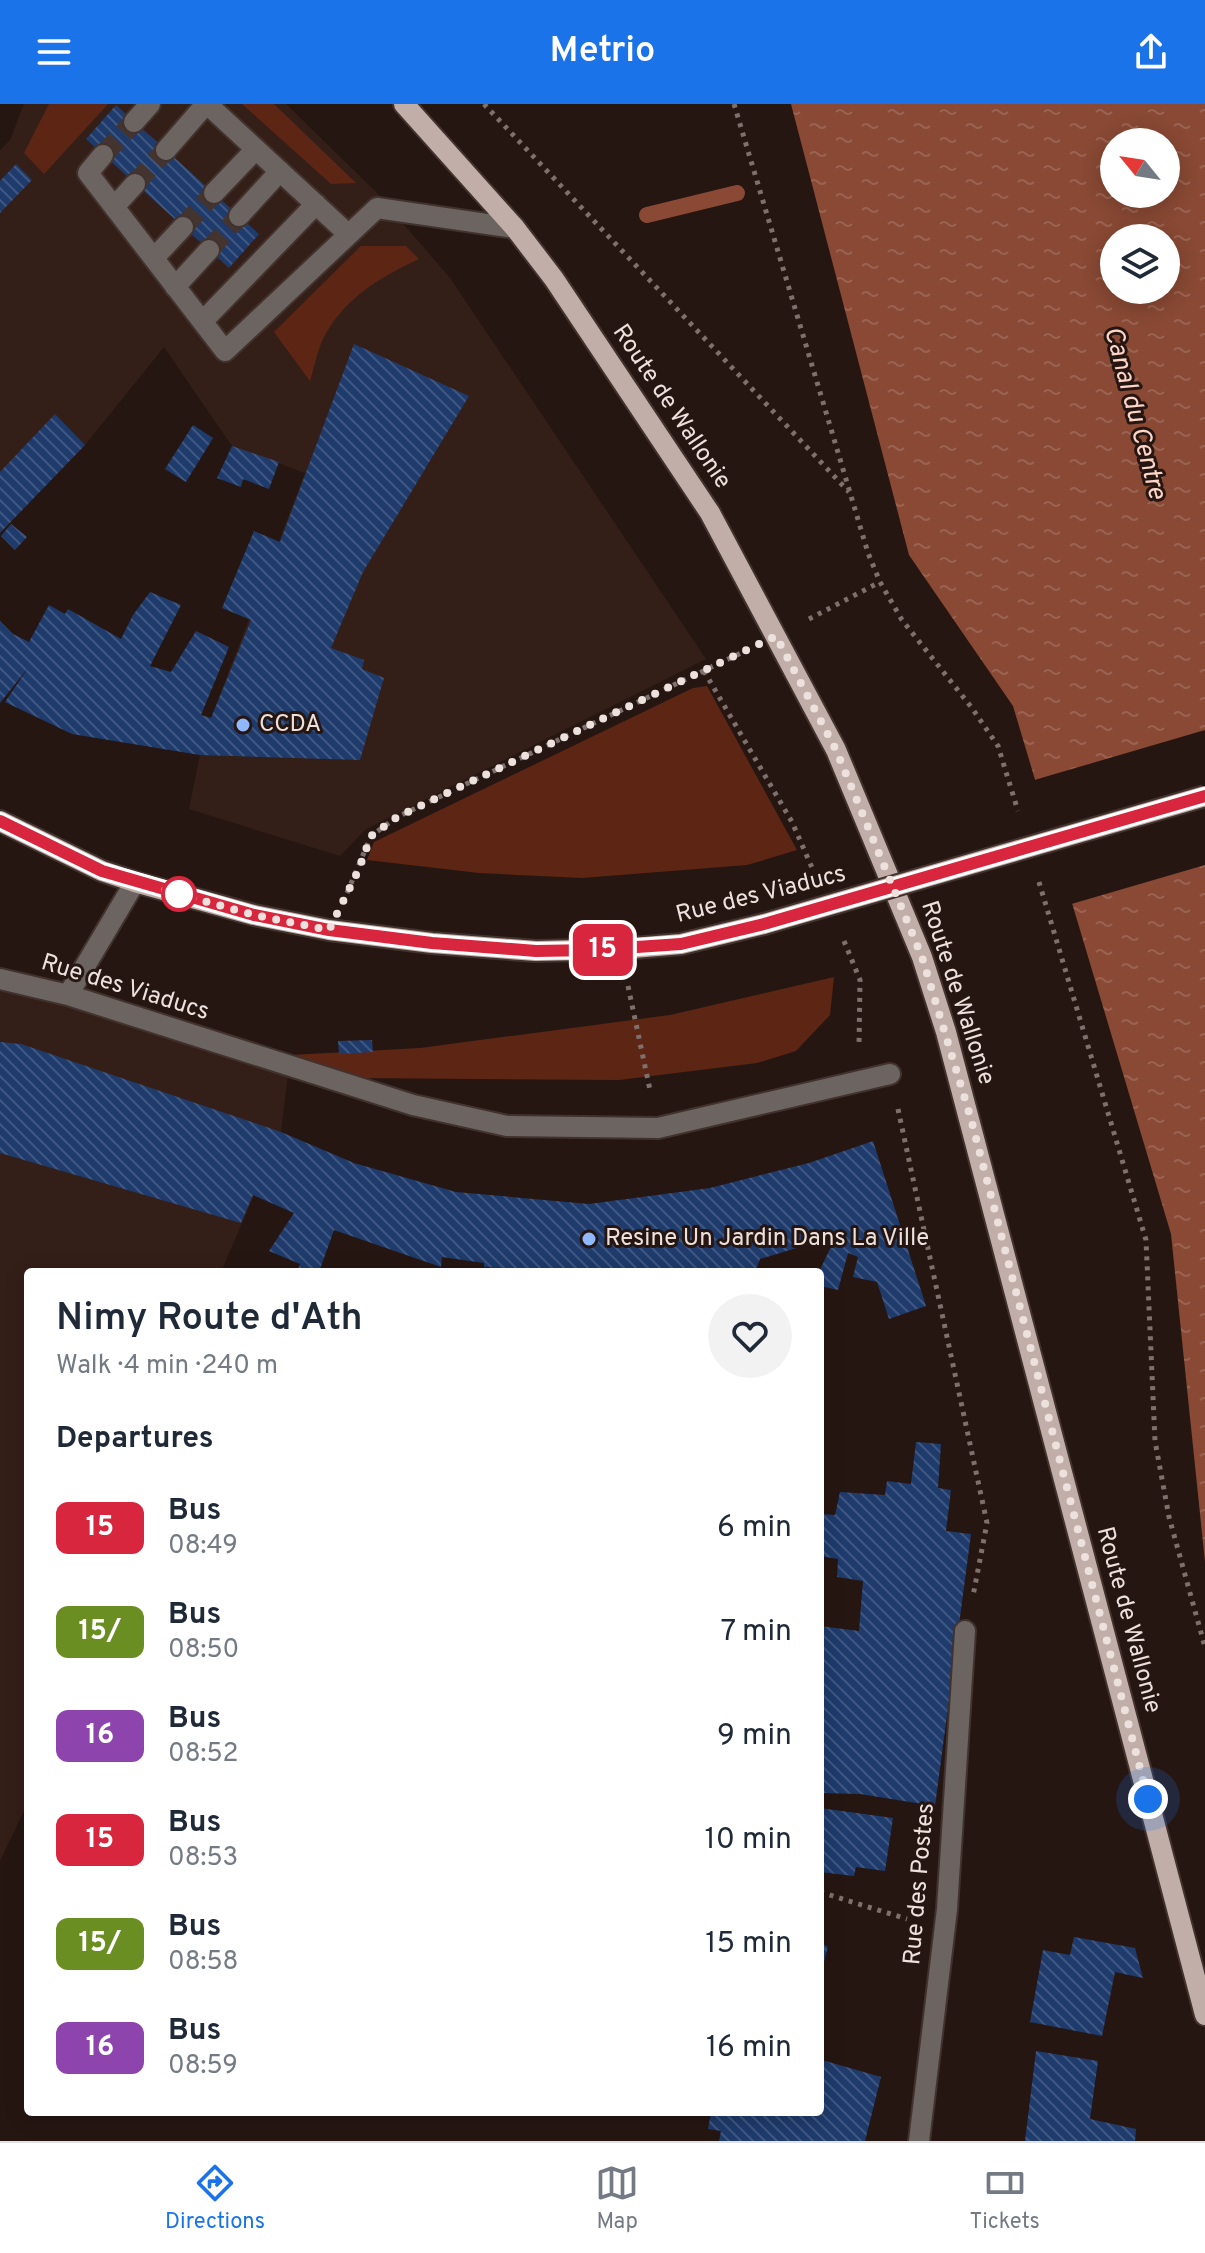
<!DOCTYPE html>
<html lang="en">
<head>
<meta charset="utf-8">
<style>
  body { margin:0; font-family:Overpass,sans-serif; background:#f2f2f3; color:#1f2937; height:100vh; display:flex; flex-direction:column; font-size:30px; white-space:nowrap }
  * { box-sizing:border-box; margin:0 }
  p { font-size:26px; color:#747a83 }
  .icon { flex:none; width:44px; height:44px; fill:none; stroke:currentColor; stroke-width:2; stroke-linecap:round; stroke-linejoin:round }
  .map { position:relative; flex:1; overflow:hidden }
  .sheet { position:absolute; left:24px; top:1164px; width:800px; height:848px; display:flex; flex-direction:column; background:#fff; border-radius:8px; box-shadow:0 4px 20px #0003 }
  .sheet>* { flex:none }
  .badge { padding:0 16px; border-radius:12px; font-size:28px; line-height:52px }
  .needle { width:52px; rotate:300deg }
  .buttons { position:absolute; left:1100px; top:24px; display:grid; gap:16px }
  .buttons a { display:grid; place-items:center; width:80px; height:80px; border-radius:50%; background:#fff; box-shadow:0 4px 20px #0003; font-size:40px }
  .you { position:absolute; width:40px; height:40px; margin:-20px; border:6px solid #fff; border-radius:50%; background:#1a73e8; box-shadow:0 0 0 12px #1a73e833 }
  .map>.badge { position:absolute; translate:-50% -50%; box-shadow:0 0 0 4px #fff }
  h2 { padding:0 32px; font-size:30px; line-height:72px }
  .round { display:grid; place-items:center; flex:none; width:84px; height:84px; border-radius:42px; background:#f2f2f3 }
  .head { display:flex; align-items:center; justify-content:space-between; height:136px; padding:0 32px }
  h1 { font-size:38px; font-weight:600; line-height:60px }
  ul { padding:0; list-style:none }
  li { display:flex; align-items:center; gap:24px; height:104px; padding:0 32px }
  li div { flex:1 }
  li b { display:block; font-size:30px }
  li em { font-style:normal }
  li .badge { min-width:88px; font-weight:700; text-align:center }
  header { display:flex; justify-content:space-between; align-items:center; height:104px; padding:0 32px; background:#1a73e8; color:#fff; font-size:36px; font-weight:600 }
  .dock { display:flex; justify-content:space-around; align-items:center; height:112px; border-top:2px solid #e0e1e3; background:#fff; font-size:22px; color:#747a83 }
  .dock a { display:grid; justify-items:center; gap:4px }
  .dock .selected { color:#1a73e8 }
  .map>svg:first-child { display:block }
  .built { fill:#341f18 }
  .green { fill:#5d2614 }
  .water { fill:url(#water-ripples); fill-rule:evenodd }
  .pier { fill:#261612 }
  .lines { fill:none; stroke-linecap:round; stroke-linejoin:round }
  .stream { stroke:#894934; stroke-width:16 }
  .building { fill:url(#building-back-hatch) }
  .minor-tunnel { stroke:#443430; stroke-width:20; stroke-dasharray:20 10; stroke-linecap:butt }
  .minor-casing { stroke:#42322e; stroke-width:24 }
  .major-casing { stroke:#42322e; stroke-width:24 }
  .path { stroke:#7e706c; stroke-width:5; stroke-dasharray:4 6; stroke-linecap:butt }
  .minor { stroke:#6c6461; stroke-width:20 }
  .major { stroke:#c1aea9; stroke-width:20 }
  .major-bridge-casing { stroke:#42322e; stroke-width:24; stroke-linecap:butt }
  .major-bridge { stroke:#c1aea9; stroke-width:20 }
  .line-casing { stroke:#fff; stroke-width:18 }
  .line { stroke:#d7263d; stroke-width:12 }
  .walk { stroke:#ece1dd; stroke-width:8; stroke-dasharray:0 14.4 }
  .poi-dot { fill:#8fb8fd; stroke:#261612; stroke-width:3 }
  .stop-dot { fill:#fff; stroke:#d7263d; stroke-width:4 }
  .labels { text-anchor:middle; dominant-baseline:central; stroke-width:6; stroke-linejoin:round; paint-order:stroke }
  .street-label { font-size:24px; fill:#ece1dd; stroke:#261612 }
  .poi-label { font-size:24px; fill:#ece1dd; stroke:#261612; text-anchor:start }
  .water-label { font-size:26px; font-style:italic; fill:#fed6c9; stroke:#261612 }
</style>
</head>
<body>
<header><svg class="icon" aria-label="menu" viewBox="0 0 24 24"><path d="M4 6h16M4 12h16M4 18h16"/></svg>Metrio<svg class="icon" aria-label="share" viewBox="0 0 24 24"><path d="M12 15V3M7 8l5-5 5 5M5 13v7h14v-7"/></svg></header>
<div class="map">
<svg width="1205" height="2037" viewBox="0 0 1205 2037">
  <defs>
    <pattern id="water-ripples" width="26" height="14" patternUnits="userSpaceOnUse" patternTransform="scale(2)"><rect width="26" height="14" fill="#894934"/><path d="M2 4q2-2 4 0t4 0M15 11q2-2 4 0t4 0" fill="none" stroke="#9a6351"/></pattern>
    <pattern id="building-back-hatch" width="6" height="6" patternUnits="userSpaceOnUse" patternTransform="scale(2)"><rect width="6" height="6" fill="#1e3b6c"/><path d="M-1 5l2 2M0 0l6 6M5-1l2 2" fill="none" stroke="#3f5781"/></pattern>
  </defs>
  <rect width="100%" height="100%" fill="#261612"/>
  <path class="built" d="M24,0H286L375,87L450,174L706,555L366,725L340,752L189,705L200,651L211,614L305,369L232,342L164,243L85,341L0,428V46L10,36Z
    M0,875L289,962L281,1028L221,1168H28V1699L0,1757Z"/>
  <path class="green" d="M49,0H108L44,70L24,49Z
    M242,0H274L356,79L331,80Z
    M361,142H406L419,155C380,173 343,195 323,235C317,248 314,264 310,277L274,228Z
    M707,582L797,746L747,761L582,774L479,769L367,756L374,738L693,584Z
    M834,873L830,911L796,947L757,959L619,976L358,974L291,951L420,944L670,911Z"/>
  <path class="water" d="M791,0H1205V1458L1171,1130L1013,602L909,451ZM1114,38H1166V90H1114ZM1114,134H1166V186H1114Z"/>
  <path class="pier" d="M1205,626V761L1068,801L1031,677Z"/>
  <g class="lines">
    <path class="stream" d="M647,111L737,89"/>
  </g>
  <path class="building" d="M116,1L259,130L229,164L86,35Z
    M16,60L32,76L0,109V77Z
    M354,240L469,292L363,468L331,544L364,556L362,565L384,574L360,656L200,651L72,630L5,598L28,564L0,599V517L13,530L29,538L49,501L65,510L68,505L121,535L133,511L150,488L181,501L150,562L171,568L196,527L229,543L201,611L211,614L251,516L222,504L254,427L280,438Z
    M55,310L85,341L0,429V368Z
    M193,321L213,334L186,378L165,365Z
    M232,342L279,358L269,385L243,375L241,383L217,374Z
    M11,420L27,433L15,446L1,432Z
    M372,936L373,948L339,950L338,937Z
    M0,938L21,940L281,1028L354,1059L456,1088L589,1100L710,1084L809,1059L873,1037L926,1202L889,1215L877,1178L853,1173L858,1153L848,1149L838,1186L820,1182L819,1168L836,1132L760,1155L755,1168H560L484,1163V1159L442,1153L441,1163L334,1126L319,1168H297L300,1160L269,1147L294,1109L253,1091L241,1119L0,1049Z
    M916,1338L941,1340L938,1384L951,1386L946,1427L971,1430L935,1702L860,1690L820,1689V1522L859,1527L863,1477L837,1473L838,1455L820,1452V1410L835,1411L840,1388L885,1391L887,1377L911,1380Z
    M820,1704L893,1714L885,1767L856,1763L854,1772L820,1768Z
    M1074,1833L1135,1844L1143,1874L1115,1868L1102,1932L1030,1918L1043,1846L1070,1851Z
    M820,1838L828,1843L821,1868H820Z
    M1036,1947L1098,1957L1090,2015L1136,2025L1135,2037H1025Z
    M822,1956L881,1973L865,2037H719L721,2027L708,2025L711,2008H820Z"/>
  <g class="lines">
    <path class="minor-tunnel" d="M103,51L134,18
      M135,80L166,46
      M183,123L214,89
      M209,146L239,112"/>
    <g class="minor-casing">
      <path id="minor" d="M207,0L348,130
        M134,18L150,0
        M166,46L206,0
        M103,51L88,69L225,247L377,104L515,124
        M214,89L256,45
        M114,103L135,80
        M239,112L280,67
        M154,154L183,123
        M175,183L209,146
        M203,217L316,100
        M0,875L68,891L413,1001L507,1022L658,1024L890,970
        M68,891L135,778
        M919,2037L947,1805L965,1527"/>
    </g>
    <g class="major-casing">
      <path id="major" d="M404,0L515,124L554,175L710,409L836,646L922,853L946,928L1205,1911
        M0,717L102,767L135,778L254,811L329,826L432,839L536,847L621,845L681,840L764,820"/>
    </g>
    <path class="path" d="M484,0L849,388
      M734,0L868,449L880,478L902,516L972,604L998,642L1018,707
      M809,515L880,478
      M704,567L792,718L813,766
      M1039,778L1146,1136L1155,1337L1169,1413L1205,1543
      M347,789L371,732L397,713L743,548
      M844,837L860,876L859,940
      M628,882L650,986
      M898,1005L987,1419L973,1492
      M820,1788L907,1815"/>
    <use href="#minor" class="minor"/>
    <use href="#major" class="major"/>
    <g class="major-bridge-casing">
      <path id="major-bridge" d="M764,820L1205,692"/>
    </g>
    <use href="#major-bridge" class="major-bridge"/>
  </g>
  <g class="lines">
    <g class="line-casing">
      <path id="line" d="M0,717L102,767L254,811L329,826L432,839L536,847L593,846L681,840L764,820L1205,692"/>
    </g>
    <use href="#line" class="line"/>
    <path class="walk" d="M179,790L165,786L254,811L329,826L358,767L371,732L397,713L776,532L836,646L922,853L971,1015L1148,1695"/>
  </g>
  <g class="poi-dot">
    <circle cx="243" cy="621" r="8"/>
    <circle cx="589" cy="1135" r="8"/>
  </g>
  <circle class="stop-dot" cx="179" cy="790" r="16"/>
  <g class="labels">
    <g class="street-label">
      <text transform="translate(671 303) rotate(56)">Route de Wallonie</text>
      <text transform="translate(761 791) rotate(-14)">Rue des Viaducs</text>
      <text transform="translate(125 884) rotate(17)">Rue des Viaducs</text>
      <text transform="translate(957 889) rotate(72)">Route de Wallonie</text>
      <text transform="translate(1128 1516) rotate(75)">Route de Wallonie</text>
      <text transform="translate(920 1780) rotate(-85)">Rue des Postes</text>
    </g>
    <g class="poi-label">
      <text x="259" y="621">CCDA</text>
      <text x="605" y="1135">Resine Un Jardin Dans La Ville</text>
    </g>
    <g class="water-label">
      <text transform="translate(1134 309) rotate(75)">Canal du Centre</text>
    </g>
  </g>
</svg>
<div class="buttons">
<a><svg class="needle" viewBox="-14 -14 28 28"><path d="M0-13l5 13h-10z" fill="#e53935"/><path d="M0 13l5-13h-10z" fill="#747a83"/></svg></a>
<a><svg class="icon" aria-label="layers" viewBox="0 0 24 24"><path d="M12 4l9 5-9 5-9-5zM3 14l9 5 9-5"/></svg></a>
</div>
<div class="you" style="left:1148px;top:1695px"></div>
<b class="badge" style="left:603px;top:846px;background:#d7263d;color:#fff">15</b>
<section class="sheet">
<div class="head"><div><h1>Nimy Route d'Ath</h1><p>Walk · 4 min · 240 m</p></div><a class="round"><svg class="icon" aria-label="heart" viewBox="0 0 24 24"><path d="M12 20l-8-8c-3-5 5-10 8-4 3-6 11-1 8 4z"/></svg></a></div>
<h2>Departures</h2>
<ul>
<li><span class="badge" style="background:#d7263d;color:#fff">15</span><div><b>Bus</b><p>08:49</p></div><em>6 min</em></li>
<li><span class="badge" style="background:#6b8e23;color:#fff">15/</span><div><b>Bus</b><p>08:50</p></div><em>7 min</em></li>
<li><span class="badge" style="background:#8e44ad;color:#fff">16</span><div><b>Bus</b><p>08:52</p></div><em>9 min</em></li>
<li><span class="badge" style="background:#d7263d;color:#fff">15</span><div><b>Bus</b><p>08:53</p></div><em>10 min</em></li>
<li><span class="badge" style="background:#6b8e23;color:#fff">15/</span><div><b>Bus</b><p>08:58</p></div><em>15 min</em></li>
<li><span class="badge" style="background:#8e44ad;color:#fff">16</span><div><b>Bus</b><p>08:59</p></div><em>16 min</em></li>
</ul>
</section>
</div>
<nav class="dock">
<a class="selected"><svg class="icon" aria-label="directions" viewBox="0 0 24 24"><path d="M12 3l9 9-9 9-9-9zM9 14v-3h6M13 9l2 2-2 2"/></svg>Directions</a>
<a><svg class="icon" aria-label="map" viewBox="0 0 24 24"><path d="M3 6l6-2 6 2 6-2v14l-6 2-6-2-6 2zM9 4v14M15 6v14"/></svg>Map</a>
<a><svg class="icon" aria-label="tickets" viewBox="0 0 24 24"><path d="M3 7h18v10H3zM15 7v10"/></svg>Tickets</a>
</nav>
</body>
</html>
